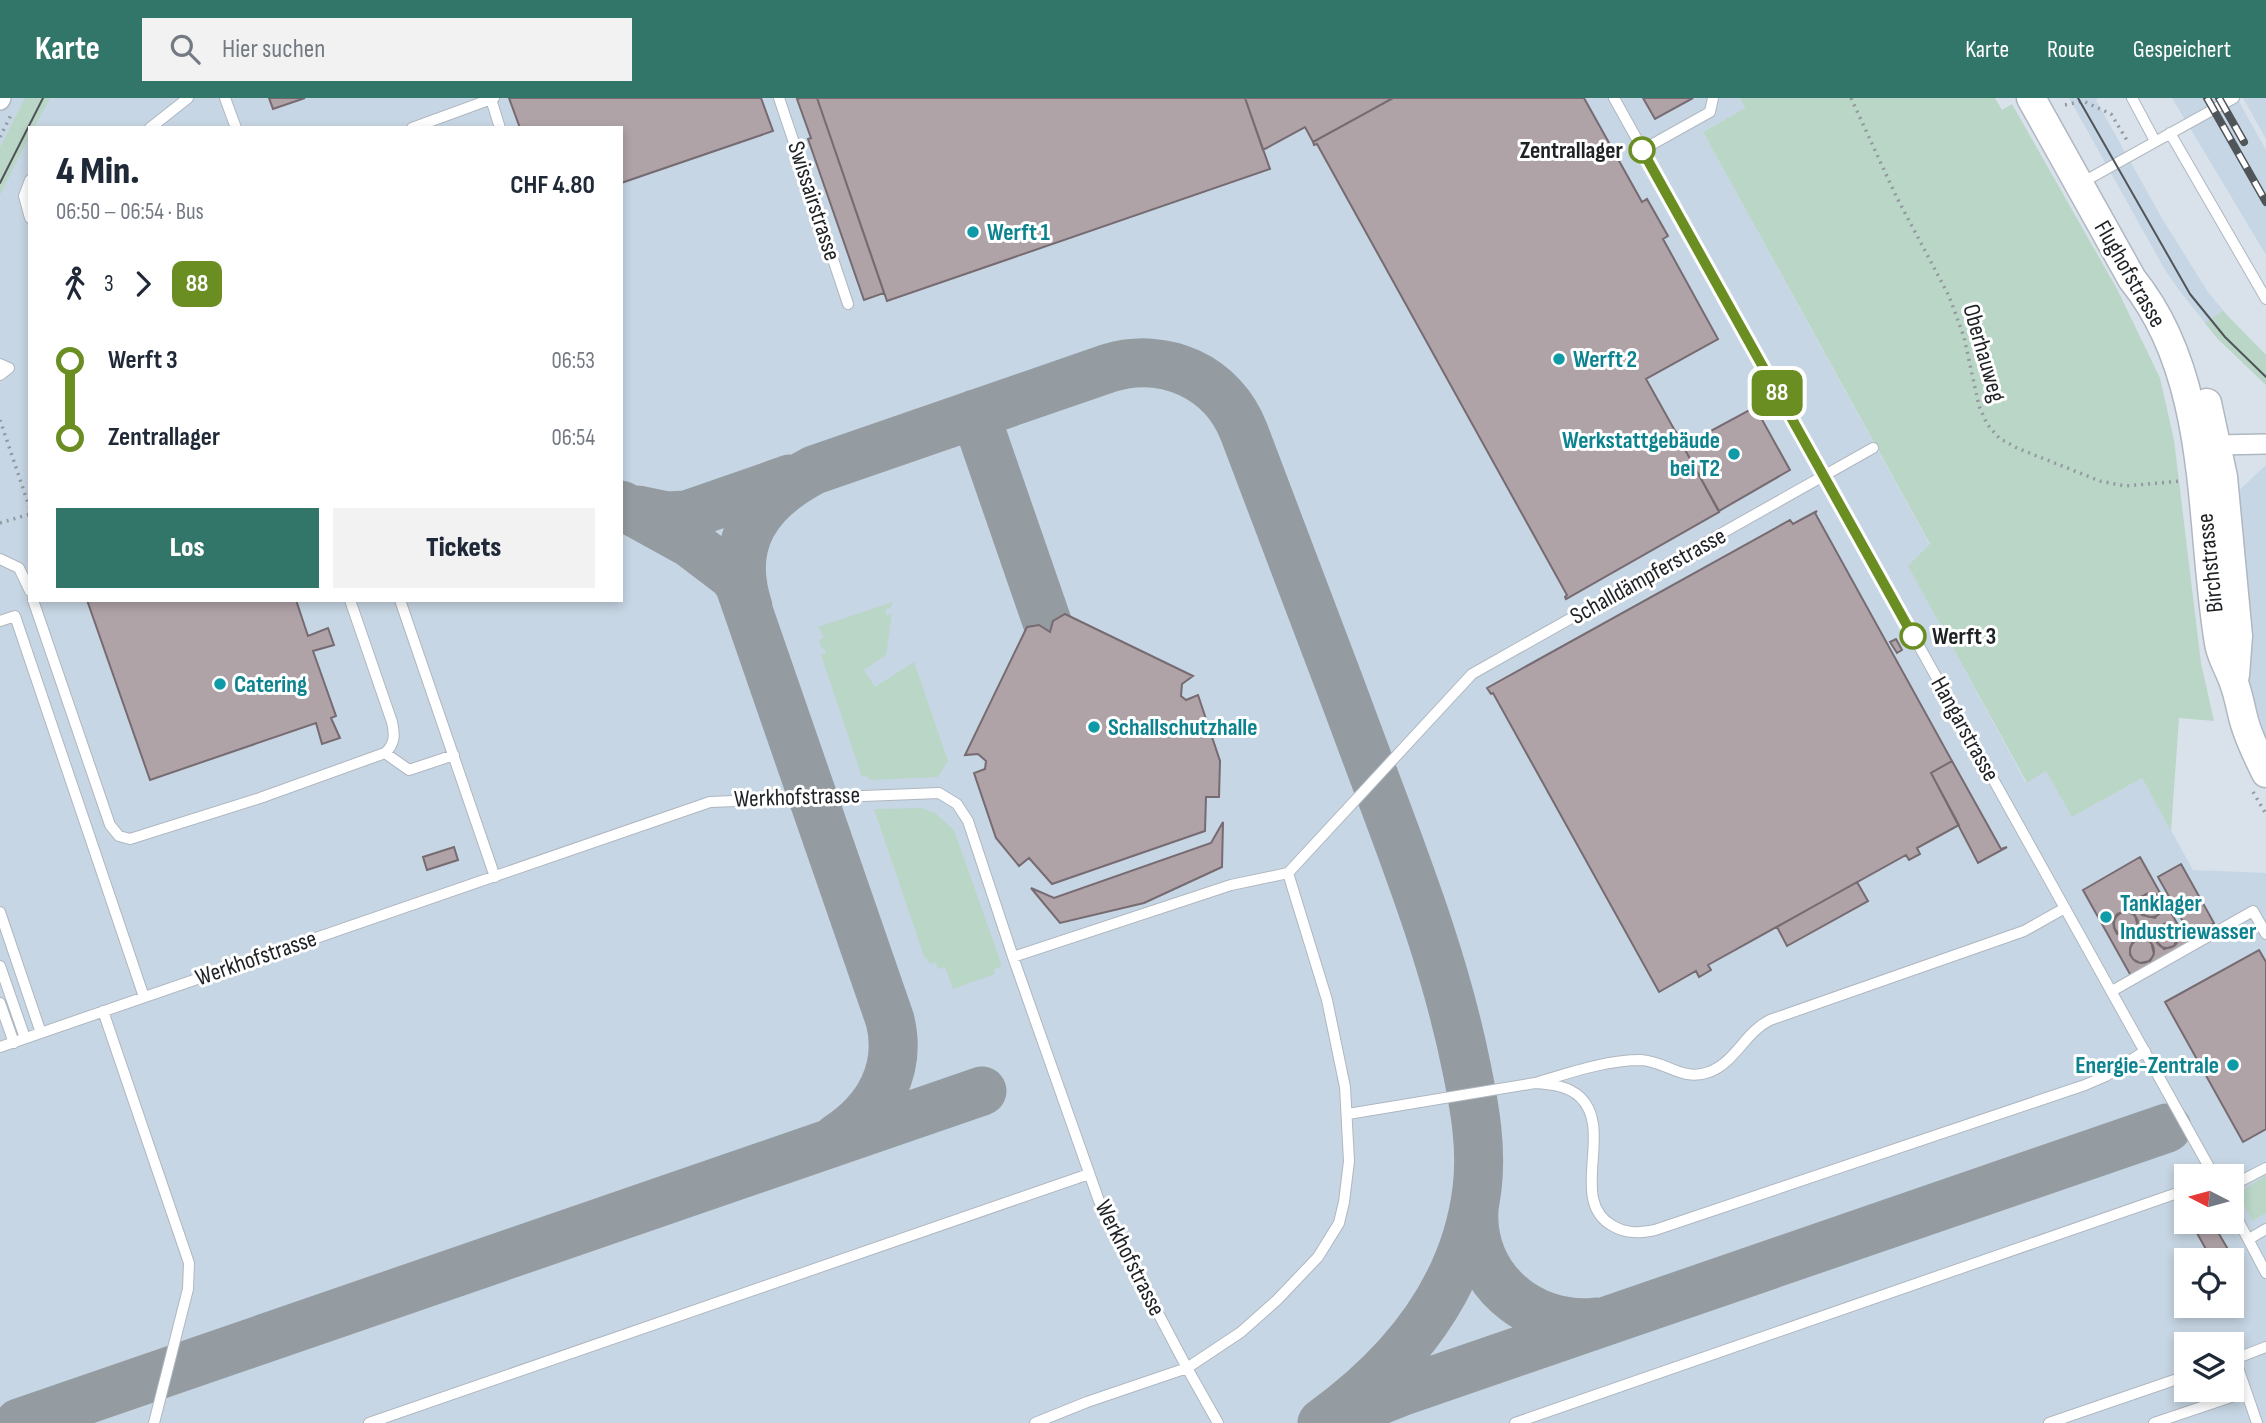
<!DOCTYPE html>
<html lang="de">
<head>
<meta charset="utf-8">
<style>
  body { margin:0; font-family:"Sofia Sans Condensed",sans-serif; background:#f2f2f3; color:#1f2937; height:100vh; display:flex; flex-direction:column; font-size:26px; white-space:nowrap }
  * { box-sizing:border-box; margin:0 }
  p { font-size:23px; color:#747a83 }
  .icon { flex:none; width:38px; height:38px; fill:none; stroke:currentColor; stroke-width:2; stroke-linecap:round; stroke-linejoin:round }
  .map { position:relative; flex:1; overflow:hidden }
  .drawer { position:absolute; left:28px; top:28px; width:595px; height:476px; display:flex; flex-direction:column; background:#fff; border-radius:0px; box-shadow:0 4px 10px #0003 }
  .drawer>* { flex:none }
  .badge { padding:0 14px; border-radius:10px; font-size:24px; line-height:46px }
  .needle { width:46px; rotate:276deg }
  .tools { position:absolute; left:2174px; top:1066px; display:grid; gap:14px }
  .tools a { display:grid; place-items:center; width:70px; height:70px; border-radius:0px; background:#fff; box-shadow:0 4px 10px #0003; font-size:35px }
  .map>.badge { position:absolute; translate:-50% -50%; box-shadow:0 0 0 4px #fff }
  .legs { display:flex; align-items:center; gap:10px; height:77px; padding:0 28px; font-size:23px }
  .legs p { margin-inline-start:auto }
  .head { display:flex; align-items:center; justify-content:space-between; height:119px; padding:0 28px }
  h1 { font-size:38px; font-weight:800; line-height:52px }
  .button { display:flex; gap:14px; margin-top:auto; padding:14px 28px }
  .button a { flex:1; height:80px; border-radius:0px; background:#32766a; color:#fff; font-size:28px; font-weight:800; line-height:80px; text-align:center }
  .button a+a { background:#f2f2f3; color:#1f2937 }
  ul { padding:0 28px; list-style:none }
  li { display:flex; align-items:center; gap:24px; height:77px; font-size:26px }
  li i { display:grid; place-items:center; width:10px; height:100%; margin:0 9px; background:currentColor }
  li i::after { content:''; width:18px; height:18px; margin:-9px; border:5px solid; border-radius:50%; background:#fff }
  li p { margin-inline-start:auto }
  li:first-child i { background:linear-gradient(#0000 50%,currentColor 0) }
  li:last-child i { background:linear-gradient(currentColor 50%,#0000 0) }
  header { display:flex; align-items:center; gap:42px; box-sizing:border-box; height:98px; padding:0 35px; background:#32766a; color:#fff }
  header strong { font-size:33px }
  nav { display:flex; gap:38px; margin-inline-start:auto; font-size:24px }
  .search { width:490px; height:63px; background:#f2f2f3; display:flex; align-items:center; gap:18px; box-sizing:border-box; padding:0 24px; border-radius:0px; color:#747a83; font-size:26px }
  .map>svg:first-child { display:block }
  .built { fill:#c7d6e4; fill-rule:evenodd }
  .green { fill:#bad6c7 }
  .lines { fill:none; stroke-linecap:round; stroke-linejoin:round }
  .taxiway { stroke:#949ca2; stroke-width:49 }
  .building { fill:#afa3a8; stroke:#766b70; stroke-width:2; fill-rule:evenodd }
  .service-casing { stroke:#afb7c0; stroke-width:12 }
  .minor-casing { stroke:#afb7c0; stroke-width:22 }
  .secondary-casing { stroke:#afb7c0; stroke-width:31 }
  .path { stroke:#9299a0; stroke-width:3.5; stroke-dasharray:2 5; stroke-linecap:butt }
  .service { stroke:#fff; stroke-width:10 }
  .minor { stroke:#fff; stroke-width:19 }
  .secondary { stroke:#fff; stroke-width:28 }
  .tram { stroke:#505559; stroke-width:2 }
  .rail-casing { stroke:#505559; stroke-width:8 }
  .rail { stroke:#fff; stroke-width:5; stroke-dasharray:16; stroke-linecap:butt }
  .line-1-casing { stroke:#fff; stroke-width:16 }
  .line-1 { stroke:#6b8e23; stroke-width:10 }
  .stop-1-dot { fill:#fff; stroke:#6b8e23; stroke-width:3.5 }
  .culture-dot { fill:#0f9aa8; stroke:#fff; stroke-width:2.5 }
  .labels { text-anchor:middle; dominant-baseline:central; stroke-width:6; stroke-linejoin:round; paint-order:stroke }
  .stop-label { font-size:24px; font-weight:bold; fill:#1f2225; stroke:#fff; text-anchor:end }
  .street-label { font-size:24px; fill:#1f2225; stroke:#fff }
  .culture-label { font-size:24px; font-weight:bold; fill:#0d838f; stroke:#fff; text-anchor:start }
</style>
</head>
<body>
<header>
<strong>Karte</strong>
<div class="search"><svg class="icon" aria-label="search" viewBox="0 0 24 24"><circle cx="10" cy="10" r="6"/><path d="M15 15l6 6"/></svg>Hier suchen</div>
<nav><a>Karte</a><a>Route</a><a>Gespeichert</a></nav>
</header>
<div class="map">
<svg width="2266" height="1325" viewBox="0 0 2266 1325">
  <rect width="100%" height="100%" fill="#d9e2eb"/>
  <path class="built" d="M0,0H1740L1745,10L1703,34L1930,447L1909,469L2026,685L2046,673L2072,719L2142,680L2193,772L2266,775V1325H0ZM30,30H621V502H30ZM2186,1078H2231V1124H2186ZM2186,1162H2231V1208H2186ZM2186,1246H2231V1292H2186Z
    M2069,0H2098L2096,2L2163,122L2208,194L2233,224L2266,257V287L2217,240L2179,192L2165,172Z
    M2172,0H2237L2266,52V157Z
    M2243,0H2266V41Z
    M2266,367V641L2245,568L2252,520L2237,394Z"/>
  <path class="green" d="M25,0H50L34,30H30V37L0,97V49Z
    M1740,0H1995L2002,12L2012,6L2117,191L2160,280L2174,342L2201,565L2214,623L2179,620L2171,733L2142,680L2072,719L2046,673L2027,685L1908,468L1930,446L1703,34L1745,10Z
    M2223,213L2266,257V287L2217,240L2205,225Z
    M893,504L891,509L885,512L887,518L892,516L886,557L864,572L875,589L914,564L948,663L938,679L870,682L867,678L862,679L821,557L826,555L824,550L822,551L819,542L824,540L818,529Z
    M922,710L935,715L954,732L1002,868L994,871L995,876L953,891L945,869L938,871L935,864L931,866L924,858L874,711Z
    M2266,1078V1115L2252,1123L2240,1098L2246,1090Z"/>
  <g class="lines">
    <path class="taxiway" d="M975,316L1072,596
      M621,407L690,445L732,477L739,486L890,922C902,971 879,1013 837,1040
      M638,412L667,418L687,417L790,381
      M748,509C727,444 757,402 814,372L1109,270C1165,253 1223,279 1244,334C1288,449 1332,565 1375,681C1411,777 1447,871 1467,972C1475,1011 1482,1051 1477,1091C1465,1191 1401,1268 1322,1325
      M1474,1112C1470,1180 1529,1231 1596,1224
      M1358,1311L1403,1293L2167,1030
      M19,1325L982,993"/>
  </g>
  <path class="building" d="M269,0H305L273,11Z
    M509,0H761L773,33L621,85V30H520Z
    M801,0H817L884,195L864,202L808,41L811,40L797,1Z
    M817,0H1245L1270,71L887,203Z
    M1245,0H1393L1313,44L1305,29L1263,52Z
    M1393,0H1584L1642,104L1647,101L1668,138L1663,141L1718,241L1646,281L1674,331L1678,336L1680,335L1684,343L1681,344L1683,348L1719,414L1566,501L1565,499L1567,497L1317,46L1314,47L1313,44Z
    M1643,0H1693L1655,21Z
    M1755,309L1790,372L1719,413L1683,348Z
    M1817,413L1815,415L1952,663L1931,675L1959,727L1917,750L1920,756L1909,762L1906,757L1708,867L1711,872L1699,879L1696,873L1659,894L1493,595L1491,596L1487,590L1790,422L1793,426Z
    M87,502H296L308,538L328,530L334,547L313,553L336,618L331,620L340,640L322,646L316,625L150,682Z
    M1065,516L1193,578L1182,586L1181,598L1186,602L1198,597L1220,663L1219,699H1206L1205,733L1052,786L1029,760L1019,768L996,740L974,675L985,671L986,663L978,656L965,657L1027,529L1039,527L1050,534L1053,523Z
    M1896,541L1902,552L1897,555L1890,544Z
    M1952,663L2001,751L2007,749L1978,765L1931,675Z
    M1223,724L1222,769L1144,805L1060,825L1031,790L1054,800L1211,745Z
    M454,749L458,762L427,772L423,759Z
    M2140,759L2188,845L2131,878L2083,792ZM2150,795L2160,799L2163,806V811L2155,820L2142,817L2138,812V804L2142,798ZM2125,813L2135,817L2138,829L2133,836L2124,838L2117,836L2114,830L2113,823L2117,816ZM2166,825L2176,830L2179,836L2174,848L2164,851L2155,842L2154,835L2158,829ZM2141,840L2151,844L2154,856L2150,863L2140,865L2134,862L2130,857V850L2133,843Z
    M2181,766L2214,825L2191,838L2158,779Z
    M1857,784L1868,803L1787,848L1777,829Z
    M2139 807a12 12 0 1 1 24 0a12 12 0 1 1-24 0Z
    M2114 826a12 12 0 1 1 24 0a12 12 0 1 1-24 0Z
    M2155 838a12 12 0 1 1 24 0a12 12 0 1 1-24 0Z
    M2130 853a12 12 0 1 1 24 0a12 12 0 1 1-24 0Z
    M2259,852L2266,864V1031L2243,1044L2165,904Z
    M2201,1124H2212L2229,1153L2212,1162L2193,1128Z"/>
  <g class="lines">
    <g class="service-casing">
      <path id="service" d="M225,0L236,30
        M779,0L848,206
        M1614,0L2214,1078
        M2132,0L2155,43
        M491,1L500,30
        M150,30L188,0
        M412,30L494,0
        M2170,35L2266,201
        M1642,52L1710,14L1713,0
        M2092,79L2234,0
        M30,82L24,98L30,120
        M0,266L9,270L0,277
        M0,461L19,470L30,493
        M33,502L110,727L119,738L130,741L260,700L385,655C395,646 395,637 392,624L350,502
        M400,502L495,779
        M0,523L15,518L144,899
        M385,655L409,672L454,657
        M2065,810L2024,833L1770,922C1745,934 1735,965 1709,974C1683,984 1665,963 1641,962C1605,962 1569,975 1535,985C1551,986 1568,988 1580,999C1615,1032 1567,1103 1613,1128C1627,1136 1640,1135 1655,1132L2085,987L2106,978L2145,953
        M0,814L41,935
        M1013,859L1231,787L1288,775L1472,576L1873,350
        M0,868L25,940
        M2112,893L2253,813L2266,836
        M0,905L14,945
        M103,913L189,1165L188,1191L154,1325
        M0,949L710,704L939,695L957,706L968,723L1013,859L1099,1103L1187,1270L1218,1325
        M1348,1016L1535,985
        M2231,1088L2266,1070
        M2231,1109L2266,1175
        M2249,1141L2266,1131
        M2235,1261L2257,1325
        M2232,1262L2266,1249
        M369,1325L1089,1076
        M1035,1325L1087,1304L1187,1270L1241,1234L1277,1202L1318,1159L1339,1125L1344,1104L1349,1063L1345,989L1327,902L1288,775
        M1515,1325L2186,1092
        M2049,1325L2186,1278
        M2154,1325L2246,1294"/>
    </g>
    <g class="minor-casing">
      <path id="minor" d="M0,2L1,0
        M2204,343L2217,347L2266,346"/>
    </g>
    <g class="secondary-casing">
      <path id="secondary" d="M2031,0L2132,181C2213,281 2199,426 2219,545C2221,559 2230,572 2234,585C2239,598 2241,613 2245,626C2250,643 2258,659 2266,675
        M2207,305L2223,379L2238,538L2235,577"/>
    </g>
    <path class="path" d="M1851,0L1896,98L1949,198L1964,239L1979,308L1987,326L1999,340L2017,350L2100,383L2125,388L2181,383
      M2065,7L2083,3L2111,16L2128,44
      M0,39L11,17
      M0,322L30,411
      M0,425L30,416
      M2253,694L2266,716"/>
    <use href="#service" class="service"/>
    <use href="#minor" class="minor"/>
    <use href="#secondary" class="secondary"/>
    <path class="tram" d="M2078,0L2190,196L2225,239L2266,279
      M0,85L43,0"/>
    <g class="rail-casing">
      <path id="rail" d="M2207,0L2266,104
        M2219,0L2244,44"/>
    </g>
    <use href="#rail" class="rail"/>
  </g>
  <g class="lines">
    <g class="line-1-casing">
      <path id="line-1" d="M1642,52L1913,538"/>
    </g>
    <use href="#line-1" class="line-1"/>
  </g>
  <g class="stop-1-dot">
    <circle cx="1642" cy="52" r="12"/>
    <circle cx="1913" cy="538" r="12"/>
  </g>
  <g class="culture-dot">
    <circle cx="973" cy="134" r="7"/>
    <circle cx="1559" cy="261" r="7"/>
    <circle cx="1734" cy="356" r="7"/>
    <circle cx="220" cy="586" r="7"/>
    <circle cx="1094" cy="629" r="7"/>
    <circle cx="2106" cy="819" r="7"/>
    <circle cx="2233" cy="967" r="7"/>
  </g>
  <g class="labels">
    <g class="stop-label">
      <text x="1623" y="52">Zentrallager</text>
      <text x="1932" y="538" text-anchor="start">Werft 3</text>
    </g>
    <g class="street-label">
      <text transform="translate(814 103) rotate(72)">Swissairstrasse</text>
      <text transform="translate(2130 176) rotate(60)">Flughofstrasse</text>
      <text transform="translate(1984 255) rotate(74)">Oberhauweg</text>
      <text transform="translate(2210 465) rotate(-96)">Birchstrasse</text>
      <text transform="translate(1648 478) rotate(-29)">Schalldämpferstrasse</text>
      <text transform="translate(1965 631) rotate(61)">Hangarstrasse</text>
      <text transform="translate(797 699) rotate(-2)">Werkhofstrasse</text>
      <text transform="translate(256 860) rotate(-19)">Werkhofstrasse</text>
      <text transform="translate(1130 1160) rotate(63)">Werkhofstrasse</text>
    </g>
    <g class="culture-label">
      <text x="987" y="134">Werft 1</text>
      <text x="1573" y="261">Werft 2</text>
      <text x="1720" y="342" text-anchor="end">Werkstattgebäude<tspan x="1720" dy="28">bei T2</tspan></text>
      <text x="234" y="586">Catering</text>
      <text x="1108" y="629">Schallschutzhalle</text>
      <text x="2120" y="805">Tanklager<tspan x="2120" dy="28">Industriewasser</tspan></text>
      <text x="2219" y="967" text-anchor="end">Energie-Zentrale</text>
    </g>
  </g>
</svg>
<div class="tools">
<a><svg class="needle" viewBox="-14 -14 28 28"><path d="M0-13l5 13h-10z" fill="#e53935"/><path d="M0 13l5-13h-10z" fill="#747a83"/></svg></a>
<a><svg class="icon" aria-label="locate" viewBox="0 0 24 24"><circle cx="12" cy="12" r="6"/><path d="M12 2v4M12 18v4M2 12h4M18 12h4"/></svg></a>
<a><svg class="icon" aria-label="layers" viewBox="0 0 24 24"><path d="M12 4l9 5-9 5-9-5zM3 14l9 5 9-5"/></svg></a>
</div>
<b class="badge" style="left:1777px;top:295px;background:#6b8e23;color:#fff">88</b>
<section class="drawer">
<div class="head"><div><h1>4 Min.</h1><p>06:50 – 06:54 · Bus</p></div><b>CHF 4.80</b></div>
<div class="legs"><svg class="icon" aria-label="walk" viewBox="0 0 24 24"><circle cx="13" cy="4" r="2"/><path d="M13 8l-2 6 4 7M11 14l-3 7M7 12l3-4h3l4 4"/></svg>3<svg class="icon" aria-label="forward" viewBox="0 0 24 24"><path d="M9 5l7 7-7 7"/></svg><b class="badge" style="background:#6b8e23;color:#fff">88</b></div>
<ul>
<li><i style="color:#6b8e23"></i><b>Werft 3</b><p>06:53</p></li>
<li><i style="color:#6b8e23"></i><b>Zentrallager</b><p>06:54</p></li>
</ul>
<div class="button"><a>Los</a><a>Tickets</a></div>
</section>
</div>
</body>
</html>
